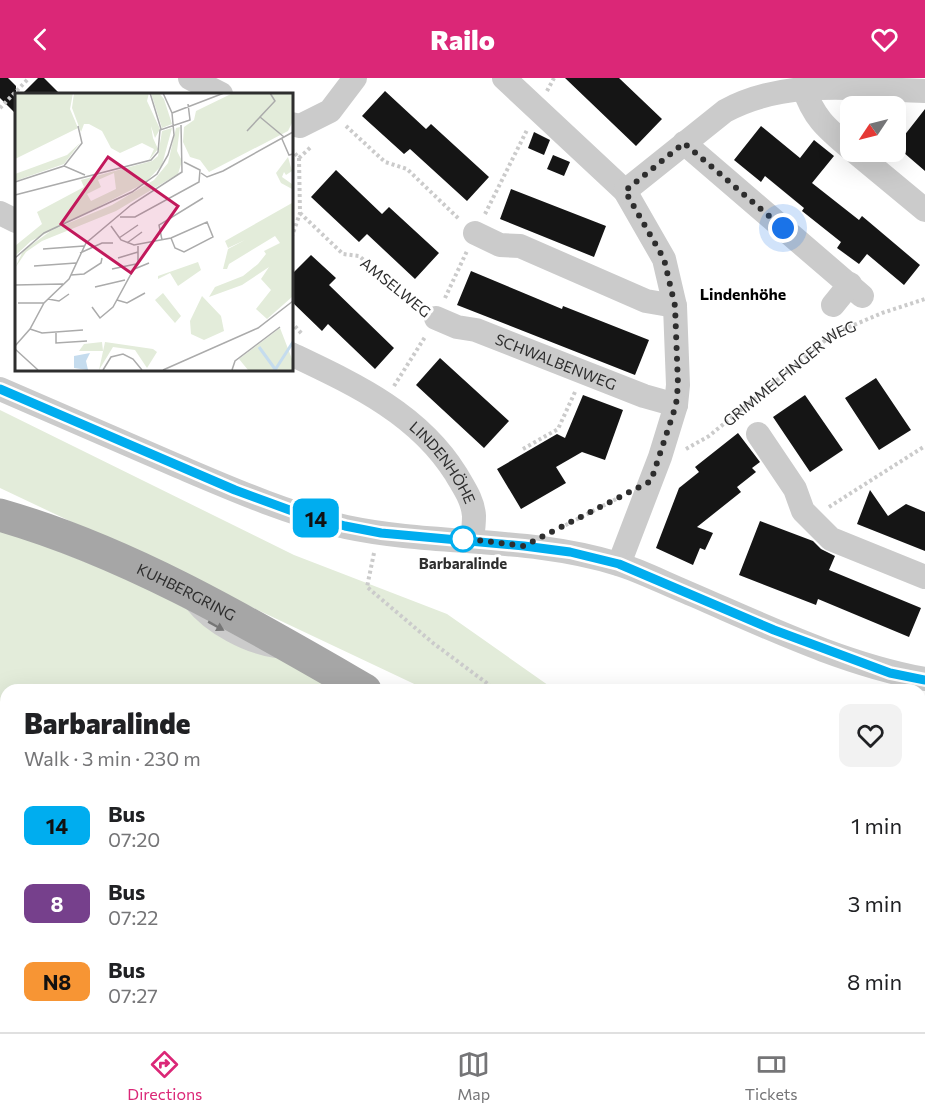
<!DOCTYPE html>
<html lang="en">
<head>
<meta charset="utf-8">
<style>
  body { margin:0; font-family:Commissioner,sans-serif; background:#f2f2f2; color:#202124; height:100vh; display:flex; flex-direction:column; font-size:22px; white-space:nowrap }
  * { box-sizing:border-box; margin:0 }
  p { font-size:20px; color:#757577 }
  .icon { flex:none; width:33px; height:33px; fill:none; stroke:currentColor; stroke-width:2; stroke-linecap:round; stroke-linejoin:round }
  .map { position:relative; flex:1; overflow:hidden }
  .sheet { position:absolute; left:0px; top:606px; width:926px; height:348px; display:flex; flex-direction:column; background:#fff; border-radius:18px 18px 0 0; box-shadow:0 6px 24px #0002 }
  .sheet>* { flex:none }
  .badge { padding:0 12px; border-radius:9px; font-size:21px; line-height:39px }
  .needle { width:39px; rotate:235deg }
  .fabs { position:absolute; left:840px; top:18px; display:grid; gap:12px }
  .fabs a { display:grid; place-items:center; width:66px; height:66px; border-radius:12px; background:#fff; box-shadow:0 6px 24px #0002; font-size:30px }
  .you { position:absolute; width:30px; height:30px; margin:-15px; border:4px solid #fff; border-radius:50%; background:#1a73e8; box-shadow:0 0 0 9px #1a73e833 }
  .map>.badge { position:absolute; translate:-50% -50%; box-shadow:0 0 0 3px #fff }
  .round { display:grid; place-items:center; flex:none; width:63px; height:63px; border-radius:12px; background:#f2f2f2 }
  .overview { display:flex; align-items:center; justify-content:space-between; height:102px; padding:0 24px }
  h1 { font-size:28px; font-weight:800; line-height:45px }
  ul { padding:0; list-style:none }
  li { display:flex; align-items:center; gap:18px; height:78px; padding:0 24px }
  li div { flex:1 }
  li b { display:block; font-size:22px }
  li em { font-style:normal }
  li .badge { min-width:66px; font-weight:700; text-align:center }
  header { display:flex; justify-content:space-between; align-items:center; height:78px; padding:0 24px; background:#db2777; color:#fff; font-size:27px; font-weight:800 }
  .tabs { display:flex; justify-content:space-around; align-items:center; height:84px; border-top:2px solid #e0e0e0; background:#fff; font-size:16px; color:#757577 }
  .tabs a { display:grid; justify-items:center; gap:3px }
  .tabs .current { color:#db2777 }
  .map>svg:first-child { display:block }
  .green { fill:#e3ecda }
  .building { fill:#151515 }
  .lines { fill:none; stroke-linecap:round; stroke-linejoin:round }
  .path { stroke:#cbcbcb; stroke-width:4; stroke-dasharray:3 3; stroke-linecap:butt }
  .service { stroke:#cbcbcb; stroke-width:12 }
  .minor { stroke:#cbcbcb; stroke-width:24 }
  .primary { stroke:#a6a6a6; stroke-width:33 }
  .oneway { fill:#757575 }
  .line-casing { stroke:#fff; stroke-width:14 }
  .line { stroke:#00adef; stroke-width:9 }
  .walk { stroke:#2e2e2e; stroke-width:6; stroke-dasharray:0 10.8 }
  .stop-dot { fill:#fff; stroke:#00adef; stroke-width:3 }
  .labels { text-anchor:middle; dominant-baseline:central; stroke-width:6; stroke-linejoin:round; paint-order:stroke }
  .street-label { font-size:15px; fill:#2e2e2e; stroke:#fff }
  .stop-label { font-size:15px; font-weight:bold; fill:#2e2e2e; stroke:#fff }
  .neighbourhood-label { font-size:16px; font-weight:bold; fill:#000; stroke:#fff }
  .inset-river { fill:none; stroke:#c5dcee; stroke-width:3 }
  .inset-road { fill:none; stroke:#ababab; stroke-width:1.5 }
  .view { fill:#c2185b; fill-opacity:0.15; stroke:#c2185b; stroke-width:3 }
  .inset-edge { fill:none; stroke:#2e2e2e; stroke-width:3 }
</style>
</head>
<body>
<header><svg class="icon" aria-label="back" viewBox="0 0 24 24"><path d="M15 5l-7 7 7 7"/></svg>Railo<svg class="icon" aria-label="heart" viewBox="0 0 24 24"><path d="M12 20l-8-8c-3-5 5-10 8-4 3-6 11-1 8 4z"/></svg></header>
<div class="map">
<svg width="925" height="954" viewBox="0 0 925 954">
  <rect width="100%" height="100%" fill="#fff"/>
  <path class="green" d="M0,332L294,477L447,536L555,612H427L0,410Z
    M0,450L138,505L338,612H6V730L0,725Z
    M6,850V917L0,912V856Z
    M920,864L925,867V926L920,922Z
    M246,948H752L761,954H253Z
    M768,948H912L922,954H777Z"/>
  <path class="building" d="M0,0H8L16,8V36L0,20Z
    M38,0H44L60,16H22Z
    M565,0H619L662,41L636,68Z
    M385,13L426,51L431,46L489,99L467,123L410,71L404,76L362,38Z
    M925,31V93L896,68Z
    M761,48L800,80L814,62L834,78L812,105L859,142L862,138L920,187L904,207L867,176L859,186L837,170L841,164L802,133L804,130L765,98L761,104L734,82Z
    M534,54L550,62L544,77L528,70Z
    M553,77L570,84L564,98L547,91Z
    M336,92L382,136L389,129L439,175L415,201L367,156L359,164L311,119Z
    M511,111L606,148L594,179L500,141Z
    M311,177L336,200L329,207L394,270L375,291L328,246L322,253L291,223V197Z
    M471,193L562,231L563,228L649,262L635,297L457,227Z
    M440,280L509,343L484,370L416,307Z
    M876,300L911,352L879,372L845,320Z
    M583,317L623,332L605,382L582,374L556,389L566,405L521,431L497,391L557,356L565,360Z
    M805,317L843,372L810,394L773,339Z
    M738,355L760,384L752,390L756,394L737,409L741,414L697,449L713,455L705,472L700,470L693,487L656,470L679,410L699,394L695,389Z
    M870,412L888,438L906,426L925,434V473L857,446Z
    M760,443L813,463L821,471L835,478L829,492L921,530L909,559L818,521L816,527L739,497Z"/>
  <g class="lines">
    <g class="path">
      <path d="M547,13L554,0"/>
      <path d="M0,30L29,0"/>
      <path d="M346,48L385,84L407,91L459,141"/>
      <path d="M291,71L299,80L300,135L291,161"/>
      <path d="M299,80L312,68"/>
      <path d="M300,135L343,176L359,178L420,230"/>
      <path d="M485,136L527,52"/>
      <path d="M445,220L467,173"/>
      <path d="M291,244L303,257"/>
      <path d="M394,308L425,259"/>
      <path d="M523,371L558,351L575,314"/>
      <path id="s1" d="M686,371L709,358L833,256L882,235L925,221"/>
      <path d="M829,429L925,368"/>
      <path d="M560,450L622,418"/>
      <path d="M374,475L367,509L433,565L496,612"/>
      <path d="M761,948L769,954"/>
    </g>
    <path class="service" d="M191,527C209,550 247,570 276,574"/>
    <g class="minor">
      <path d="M190,0L221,16"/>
      <path d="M504,0L625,113L664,181L675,228L678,307L676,327L660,379L619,486"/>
      <path d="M803,8C813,39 826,50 850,70"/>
      <path d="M291,46L300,48L330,33L355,0"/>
      <path d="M684,65L862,218"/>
      <path d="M855,74L925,132"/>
      <path d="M625,113L725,33C785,0 858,11 925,13"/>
      <path d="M0,135L16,143"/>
      <path d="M475,155L500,167L520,168L646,223L675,228"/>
      <path d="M833,227L850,206"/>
      <path id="s2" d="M436,240L457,249L476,252L644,318L676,327"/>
      <path id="s3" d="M291,276C354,306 418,335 456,396C464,410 473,422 474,438C474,446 473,454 472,461"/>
      <path d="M0,311C60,337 120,363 180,389C234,412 289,436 346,449C435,468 529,458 618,486C641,493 664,505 686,514C763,547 842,586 925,601"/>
      <path d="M758,356L795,411L803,433L831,461L925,499"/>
      <path d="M0,740L6,745"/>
      <path d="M229,948L235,954"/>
    </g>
    <g class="primary">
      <path id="s4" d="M0,437C129,474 249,545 365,612"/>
      <path d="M920,941L925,944"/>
    </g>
  </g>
  <defs><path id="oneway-solid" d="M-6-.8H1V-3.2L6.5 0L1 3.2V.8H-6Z" transform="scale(1.5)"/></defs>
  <use class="oneway" href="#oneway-solid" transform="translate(216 548) rotate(29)"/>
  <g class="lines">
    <g class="line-casing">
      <path id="line" d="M0,311L235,412L295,434L345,448L381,455L524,468L570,474L619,486L774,552L890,595L925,602"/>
    </g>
    <use href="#line" class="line"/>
    <path class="walk" d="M463,461L461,460L524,468L651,403L676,327L678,307L675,228L664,181L625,113L684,65L783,150"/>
  </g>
  <circle class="stop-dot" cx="463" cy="461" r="12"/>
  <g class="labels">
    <g class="street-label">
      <text transform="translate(396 209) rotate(39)">AMSELWEG</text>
      <text stroke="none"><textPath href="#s2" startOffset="128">SCHWALBENWEG</textPath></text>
      <text stroke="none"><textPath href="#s1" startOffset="129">GRIMMELFINGER WEG</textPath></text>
      <text stroke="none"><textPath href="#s3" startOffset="190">LINDENHÖHE</textPath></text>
      <text stroke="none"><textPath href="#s4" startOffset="202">KUHBERGRING</textPath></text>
    </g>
    <g class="stop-label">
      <text x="463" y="485">Barbaralinde</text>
    </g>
    <g class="neighbourhood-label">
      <text x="743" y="215">Lindenhöhe</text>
    </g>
  </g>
  <g transform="translate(15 15)">
    <rect width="278" height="278" fill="#fff"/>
    <path d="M0,0H58L55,16L63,35L0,66ZM59,0H134L132,8L145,36L140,45L136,33L138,45L143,56L134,67L139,56L127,50L105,60L96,55L87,38L74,31H69L66,39L57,15ZM136,0H144L149,6L157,31L147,35ZM218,0H277V30L273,38L194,79L185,67L175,64L168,49L169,34L179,27L181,18ZM165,34L162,58L167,68L163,81L101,118L27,148L11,159L0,175L8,158L37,137L97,112L139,87L153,70L161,35ZM157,35L147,72L130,90L16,148L0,163V153L27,131L22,119L69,94L66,87L137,68L143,63L147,38ZM99,80L101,96L76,108L72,101L86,94L83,87ZM65,50L49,71L0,88V81L52,62ZM273,64L277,78L271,82L269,79L267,84L277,91V96L266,90L261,80ZM277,110V204L252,226L241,216L256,197L246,186L254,174L227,192L194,204L200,194L228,183L243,171L251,161L249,158L265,150L260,143L214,171L212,176H208L213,156L230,147L213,155L210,148ZM183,169L186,177L163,193L155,180L143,186V183ZM148,200L166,223L160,230L140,207ZM187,203L206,223L209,238L189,247L176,241L175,228ZM265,235L277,266V277H233L224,266ZM87,249L88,258H64L69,251ZM90,249L138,256L142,259L132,275L120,257L98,254L84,277Z" fill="#e3ecda" fill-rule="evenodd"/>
    <path d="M75,260L71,268L73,277L59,275V263Z" fill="#c5dcee"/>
    <path class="inset-river" d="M244,254L260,276M260,277L278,249"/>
    <path class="inset-road" d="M135,0L146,36M255,0L260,8L245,24L269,44M157,20L209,0M63,33L67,50L49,73L70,82M232,38L245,24M267,46L274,62L278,61M186,80L192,84L208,78L278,39M0,89L49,73M0,102L136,67L143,59L145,37L175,27L173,11M105,124H120L184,89L185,77L169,69M96,133L106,147L119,152L156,145L192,129L198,144L169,159L160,155L156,145M104,145L123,132M147,147L144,132L188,105M112,150L127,139M28,156L69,153M65,160L87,150H98M0,165L29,140L117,99L142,81L153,62L159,42L157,20L148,0M103,165L123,159M19,173L61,170M97,176L121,171M117,177L134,170M56,182L69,181L86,170L87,165M0,192L48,191M80,194L110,187M33,206L44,208L54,201M102,207L112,210L130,200M3,210H29M77,214L85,225L98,214L123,168V153M15,236L27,240L68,237M41,240V250L72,248M0,253L15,236L29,210L54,186L71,150L116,112L167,79L166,32M0,256L23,277M88,277L96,264L108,261L118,266L127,277M148,277L243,235L278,208M217,277L220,268L265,234"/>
    <path class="view" d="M93,64L163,113L116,180L46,131Z"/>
    <rect width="278" height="278" class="inset-edge"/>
  </g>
</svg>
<div class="fabs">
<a><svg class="needle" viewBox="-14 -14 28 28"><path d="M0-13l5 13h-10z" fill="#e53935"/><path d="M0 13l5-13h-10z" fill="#757577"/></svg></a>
</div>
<div class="you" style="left:783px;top:150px"></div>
<b class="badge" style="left:316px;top:440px;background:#00adef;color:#111">14</b>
<section class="sheet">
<div class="overview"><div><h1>Barbaralinde</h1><p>Walk · 3 min · 230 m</p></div><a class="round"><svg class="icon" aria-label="heart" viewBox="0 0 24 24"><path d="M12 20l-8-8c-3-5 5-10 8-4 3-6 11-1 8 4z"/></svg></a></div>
<ul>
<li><span class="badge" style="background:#00adef;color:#111">14</span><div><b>Bus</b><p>07:20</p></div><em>1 min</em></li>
<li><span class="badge" style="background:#76408c;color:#fff">8</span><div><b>Bus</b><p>07:22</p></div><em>3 min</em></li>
<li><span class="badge" style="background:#f79534;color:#111">N8</span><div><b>Bus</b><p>07:27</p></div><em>8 min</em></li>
</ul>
</section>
</div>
<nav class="tabs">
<a class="current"><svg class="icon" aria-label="directions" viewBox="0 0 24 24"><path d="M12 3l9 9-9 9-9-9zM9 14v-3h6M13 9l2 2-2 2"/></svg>Directions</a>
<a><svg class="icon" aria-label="map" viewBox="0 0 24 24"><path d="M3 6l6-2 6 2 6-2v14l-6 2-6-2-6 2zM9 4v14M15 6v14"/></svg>Map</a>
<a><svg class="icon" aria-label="tickets" viewBox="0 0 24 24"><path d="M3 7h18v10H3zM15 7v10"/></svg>Tickets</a>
</nav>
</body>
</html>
